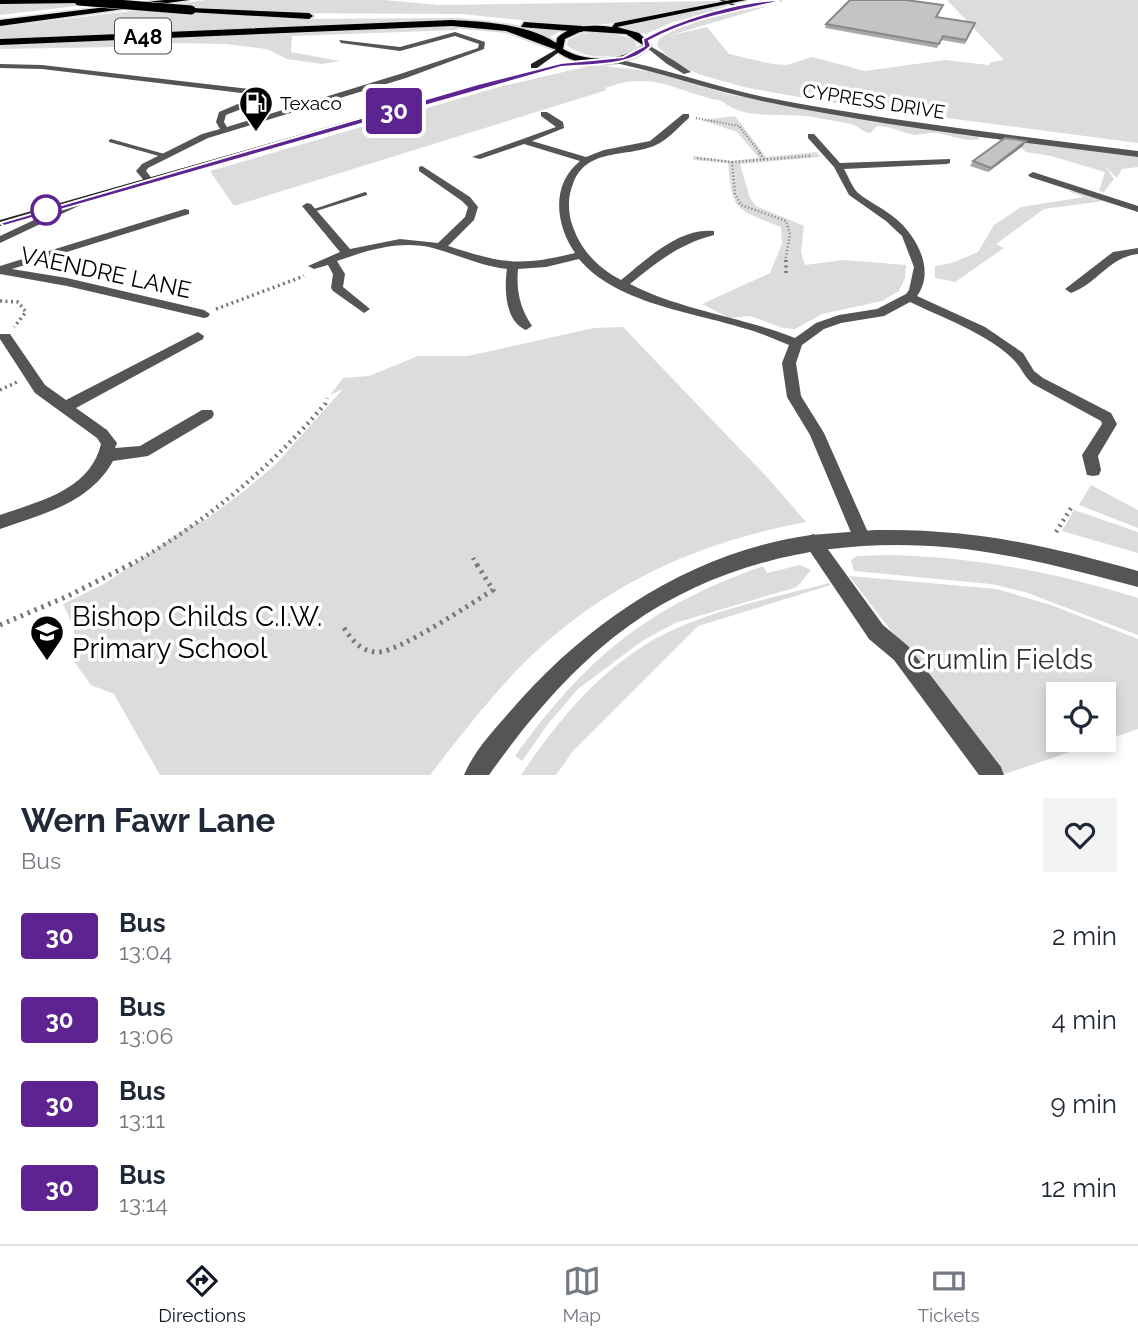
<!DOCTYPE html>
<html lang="en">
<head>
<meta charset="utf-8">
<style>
  body { margin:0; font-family:Raleway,sans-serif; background:#f2f2f3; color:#1f2937; height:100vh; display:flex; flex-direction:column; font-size:26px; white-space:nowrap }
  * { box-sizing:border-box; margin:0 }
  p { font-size:23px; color:#747a83 }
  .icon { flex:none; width:38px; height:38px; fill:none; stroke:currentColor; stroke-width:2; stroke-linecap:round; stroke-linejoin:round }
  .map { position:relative; height:775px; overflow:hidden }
  .details { display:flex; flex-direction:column; background:#fff; flex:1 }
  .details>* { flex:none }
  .badge { padding:0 14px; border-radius:5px; font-size:24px; line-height:46px }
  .tools { position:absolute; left:1046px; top:682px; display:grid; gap:14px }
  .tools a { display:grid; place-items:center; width:70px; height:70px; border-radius:0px; background:#fff; box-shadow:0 4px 10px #0003; font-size:35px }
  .map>.badge { position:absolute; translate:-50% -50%; box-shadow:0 0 0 4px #fff }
  .round { display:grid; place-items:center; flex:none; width:74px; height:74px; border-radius:0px; background:#f2f2f3 }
  .overview { display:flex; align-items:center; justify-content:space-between; height:119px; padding:0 21px }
  h1 { font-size:33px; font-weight:700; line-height:52px }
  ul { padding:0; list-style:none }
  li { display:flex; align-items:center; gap:21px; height:84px; padding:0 21px }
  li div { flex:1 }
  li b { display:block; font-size:26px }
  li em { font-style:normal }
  li .badge { min-width:77px; font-weight:700; text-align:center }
  .tabs { display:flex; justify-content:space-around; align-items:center; height:98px; border-top:2px solid #e0e1e3; background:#fff; font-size:19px; color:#747a83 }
  .tabs a { display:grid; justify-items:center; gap:4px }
  .tabs .selected { color:#111827 }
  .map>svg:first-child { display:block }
  .green { fill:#dcdcdc; fill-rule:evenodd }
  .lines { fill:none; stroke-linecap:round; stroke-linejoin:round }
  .primary-casing { stroke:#dbdbdb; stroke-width:3 }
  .trunk-casing { stroke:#dbdbdb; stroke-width:4 }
  .motorway-casing { stroke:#dbdbdb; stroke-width:3 }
  .path-far4 { stroke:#777; stroke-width:2; stroke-dasharray:1 2; stroke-linecap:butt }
  .path-far3 { stroke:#777; stroke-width:2.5; stroke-dasharray:1 2.5; stroke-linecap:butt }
  .path-far2 { stroke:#777; stroke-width:3.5; stroke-dasharray:2 3.5; stroke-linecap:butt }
  .path-far1 { stroke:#777; stroke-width:4.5; stroke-dasharray:2 4.5; stroke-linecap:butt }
  .path { stroke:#777; stroke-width:5; stroke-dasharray:2.5 5; stroke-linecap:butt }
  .service { fill:#555; fill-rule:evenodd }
  .minor { fill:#555; fill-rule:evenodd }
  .tertiary { fill:#555; fill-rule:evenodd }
  .secondary { fill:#222; fill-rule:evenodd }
  .primary { fill:#000; fill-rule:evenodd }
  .trunk { fill:#000; fill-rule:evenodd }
  .motorway { fill:#000; fill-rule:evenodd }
  .trunk-bridge-casing { stroke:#dbdbdb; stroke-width:10; stroke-linecap:butt }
  .trunk-bridge { stroke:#000; stroke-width:9 }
  .wall { fill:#a9a9a9 }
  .shaded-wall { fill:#898989 }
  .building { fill:#c4c4c4; stroke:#898989; stroke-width:2 }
  .line { fill:#5d2491; stroke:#fff; stroke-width:2 }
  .stop-dot { fill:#fff; stroke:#5d2491; stroke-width:3.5 }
  .labels { text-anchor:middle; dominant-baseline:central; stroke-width:7; stroke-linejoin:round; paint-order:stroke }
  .far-street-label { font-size:19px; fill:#000; stroke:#fff }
  .far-poi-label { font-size:19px; fill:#000; stroke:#fff; text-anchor:start }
  .shield { fill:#fff; stroke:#4c4c4c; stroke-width:2 }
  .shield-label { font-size:21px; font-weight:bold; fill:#000 }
  .street-label { font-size:23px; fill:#000; stroke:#fff }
  .near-poi-label { font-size:28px; fill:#000; stroke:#fff; text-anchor:start }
  .near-park-label { font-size:28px; fill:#333; stroke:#fff }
</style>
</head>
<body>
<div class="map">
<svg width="1138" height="775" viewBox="0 0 1138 775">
  <rect width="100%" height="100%" fill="#fff"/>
  <path class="green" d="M206,0H384L439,5L721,1L616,23L577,26L462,14L272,13L174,4Z
    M947,0H1138V143L839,104L748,88L701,75L677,65L657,46L659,39C691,17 731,11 769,6L668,36L707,27L729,54L772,64L787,65L812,57L865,71L945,60L989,65L991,62L1004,60Z
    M44,3L93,4L0,15V4Z
    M726,6L727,9L673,22L646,34L619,27Z
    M148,9L295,19L458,18L560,31L549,38L535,33L434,21L0,40V27Z
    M447,25L459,27L457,30L292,36L291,52L340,61L322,64L287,59L267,49L226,44L167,43L117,47L0,49V45Z
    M606,32L634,39L637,47C621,60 582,60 567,45L568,40L580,34Z
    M593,65L649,71L732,95L978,136L980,139C967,143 951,135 937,133C929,132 922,135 915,135C901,133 892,126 877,126L870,133C862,132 859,126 851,124C839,122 825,119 813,117C786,112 743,121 722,101C674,92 655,70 605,88L607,90L234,206L210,171L499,87Z
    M735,116L766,157L817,152L820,157L740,164L750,198L756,206L804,226L801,252L805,265L844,260L906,265L905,278L899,291L882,301L822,314L795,329L783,328L750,316L729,318L702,304L770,273L782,244L781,227C737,209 732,213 728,163L693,160V156L731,161L759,158L737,132L701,120Z
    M994,138L1138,156V167L1122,169L1117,178L1105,166L1114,179L1104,192L1099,191L1105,172L1051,156L1026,152L1019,146Z
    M1068,191H1077L1119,206L1104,201L1044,209L996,244L1004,248L955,282L935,278V266L952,263L978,252L994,225L1021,207L1084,197Z
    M623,327L767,477L806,522C692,544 601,585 518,669C486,702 458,739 430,775H160L114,694L91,685L75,663L74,627L63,604L104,584L188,527L205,520L243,492L276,464L343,389L330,395L343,378L369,376L418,356H468L594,328Z
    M1091,485L1138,510V528L1079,505Z
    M1074,510L1138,532V553L1062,531Z
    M888,555C976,557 1054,572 1138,598V635L1025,592L991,584L854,571L851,560L857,556Z
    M800,565L811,570L797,587L675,623L642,641L578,689L548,724L522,761L515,756C588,656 646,608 763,566L767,573Z
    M849,576L997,589L1051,605L1138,639V729L1002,775ZM1059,695H1104V740H1059Z
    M829,583L831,585L698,626L573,751L556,775H521C561,716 608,659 675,629C720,608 780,596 829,583Z"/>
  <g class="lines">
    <g class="primary-casing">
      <path id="primary" d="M731,0H746L617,27L639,33L652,46C629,69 580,71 555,50L557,38C572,24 593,25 612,27L615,23ZM582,31L626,34L643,45C620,62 588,63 563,49L565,39Z
        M767,0H781L729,12L725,10Z"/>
    </g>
    <g class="trunk-casing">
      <path id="trunk" d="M0,0H82L83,1L79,3L0,4Z
        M191,8L309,13L313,16L309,19L188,12Z
        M452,20C487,22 533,24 562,47L554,49L506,31L452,26L0,45V39Z
        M524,22L582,26L586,29L582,32L521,27Z"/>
    </g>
    <g class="motorway-casing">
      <path id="motorway" d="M164,0H189L0,26V20Z"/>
    </g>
    <path class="path-far4" d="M696,118L739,126L761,154"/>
    <path class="path-far3" d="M759,153L764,159
      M697,158L732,162L735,194L741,205L786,221L790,234L785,262
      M732,162L810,156"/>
    <path class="path-far2" d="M786,260V276
      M0,301L18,302L26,312L14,327
      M216,309L304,276
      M0,390L17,382"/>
    <path class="path-far1" d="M1056,532L1073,505
      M473,558L477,565
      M130,565C205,523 269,469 325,404L327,398"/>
    <path class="path" d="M0,625L68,596L133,563
      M344,628C352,640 361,652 378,652C399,652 472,603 493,590L476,563"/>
    <path class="service" d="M719,0H724L743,8L740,9Z
      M111,139L168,155L169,156L166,158L109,142V140Z
      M365,192L367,193V195L313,212L308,211Z"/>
    <path class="minor" d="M455,32L485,42L484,49L406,78L208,138L148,168L146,171L154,181L149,184L146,183L136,171L142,164L202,134L220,129L216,122L219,112L259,95L42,69L0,68V64L42,65L267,91L264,100L226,115L224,122L227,127L400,74L478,48L479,44L455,36L400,51L341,43L339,40L400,47Z
      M541,112H547L563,122L564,128L532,141L586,157L604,150L650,141L683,114H689V118C678,127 669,139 656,145C627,158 586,147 573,184C568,196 568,208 571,221C579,248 596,267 621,280C646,260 679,227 714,231V235C679,244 657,262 630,284C680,310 742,317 795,338L816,323L839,315L877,309L906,294L909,290L914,267L902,236L886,221L849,195L834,167L808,138V134H814L840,163L950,159V163L947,164L844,169C848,176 852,187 858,193C869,202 883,208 895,218C916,235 936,270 917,296L985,327L1023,353L1034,371L1043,378L1111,413L1117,424L1098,456L1101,470L1099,475L1093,476L1087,475L1082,455L1102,424L1101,421L1033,384C1024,377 1021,367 1013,359C988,334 941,317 910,302L884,316L841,323L824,329L802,345L796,363L801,396L824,433L870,537L867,542L861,545L855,542L810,435L787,397L782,363L789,345C774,339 759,332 743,328C692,312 615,303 579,259L546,267L518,269C516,291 520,308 532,326L526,330C505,322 504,288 507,269C481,266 458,255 433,248C401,240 368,250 337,261L345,274L343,287L370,309L364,313L333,291L331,288L333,274L328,265L314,269L308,266L340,252L302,206L307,203L311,204L350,249L400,239L438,243L465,217L468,207L462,201L419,171V167L422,166L470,197L478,207L474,220L448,246C501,263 519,267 575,253C556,226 550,185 580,161L524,144L480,159L472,157L556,127L541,116Z
      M1033,172L1138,206V212L1030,177L1028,175Z
      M83,197L87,198V202L0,243V236Z
      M185,209L189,210V214L12,269L67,278L204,310L210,314L208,317L204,318L67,286L0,274V266Z
      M1138,248V254C1109,257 1097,284 1071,293L1065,289L1113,252Z
      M198,332L204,336L203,339L76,408L107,430L117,443L115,448L140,446L202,410H212L214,414L212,418L148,456L113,461C90,503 43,514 0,529V515C40,501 90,490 101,444L97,438L35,393L0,339V334H10L45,385L66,400Z
      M813,534L819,537L883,625L908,646L1001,767L1004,775H979L894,660L869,639L807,547L804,542L807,537Z"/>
    <path class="tertiary" d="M646,45C651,45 684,67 691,72L684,74L667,64L646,47Z
      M609,58C662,67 712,86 764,97C887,121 1013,135 1138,151V157C1013,141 886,127 762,101C710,90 659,72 607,61Z
      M875,530C896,530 918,530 940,532C1007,536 1073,553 1138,571V587C1095,576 1053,564 1009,556C878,531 741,547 630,625C574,665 528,720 489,775H464C475,748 502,721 521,699C597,615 697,551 811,535C832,533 854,532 875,530Z"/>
    <path class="secondary" d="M557,49L562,50L537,68H531V64Z
      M598,58L600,61L561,67L484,88L0,226V220L478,84L561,63Z"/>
    <use href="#primary" class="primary"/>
    <use href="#trunk" class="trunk"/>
    <use href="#motorway" class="motorway"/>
    <g class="trunk-bridge-casing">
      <path id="trunk-bridge" d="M79,1L191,10"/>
    </g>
    <use href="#trunk-bridge" class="trunk-bridge"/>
  </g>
  <path class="wall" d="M943,5L937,17L975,23L965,44L941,40L937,48L825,28L826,24Z
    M1023,146L988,172L970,166L973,161Z"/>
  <path class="shaded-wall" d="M1026,141L1023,146L988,172L991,168Z"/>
  <path class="building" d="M850,0H906L943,5L936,17L975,23L966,40L943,36L939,44L826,24Z
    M1005,138L1026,141L991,168L973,161Z"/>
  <path class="line" d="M777,2C732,12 689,19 649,41L651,46C630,68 589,64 561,67L4,226L0,223L478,84L561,63L623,57L644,46L643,39C679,19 739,1 779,0Z"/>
  <defs>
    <g id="fuel-pin" transform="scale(1.75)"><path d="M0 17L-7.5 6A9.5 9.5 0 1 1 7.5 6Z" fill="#000" stroke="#fff"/><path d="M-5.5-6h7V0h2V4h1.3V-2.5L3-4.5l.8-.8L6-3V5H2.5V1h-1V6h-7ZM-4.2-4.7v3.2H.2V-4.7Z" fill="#fff"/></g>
    <g id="school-pin" transform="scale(1.75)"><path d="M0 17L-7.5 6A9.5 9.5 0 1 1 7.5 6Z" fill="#000" stroke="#fff"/><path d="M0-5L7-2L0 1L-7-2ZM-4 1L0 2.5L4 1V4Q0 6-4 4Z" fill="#fff"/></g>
  </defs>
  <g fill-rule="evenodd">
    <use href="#fuel-pin" x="256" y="103"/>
    <use href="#school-pin" x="47" y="632"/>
  </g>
  <circle class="stop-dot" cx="46" cy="210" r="14"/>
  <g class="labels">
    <g class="far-street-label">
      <text transform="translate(874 101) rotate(9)">CYPRESS DRIVE</text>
    </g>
    <g class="far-poi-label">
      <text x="280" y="103">Texaco</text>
    </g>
    <rect class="shield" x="115" y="18.5" width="56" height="35" rx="5"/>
    <g class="shield-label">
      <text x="143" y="36">A48</text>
    </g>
    <g class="street-label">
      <text transform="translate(106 272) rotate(12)">VAENDRE LANE</text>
    </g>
    <g class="near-poi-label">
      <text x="72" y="616">Bishop Childs C.I.W.<tspan x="72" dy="32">Primary School</tspan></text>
    </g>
    <g class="near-park-label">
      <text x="1000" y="659">Crumlin Fields</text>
    </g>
  </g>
</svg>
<div class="tools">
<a><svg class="icon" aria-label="locate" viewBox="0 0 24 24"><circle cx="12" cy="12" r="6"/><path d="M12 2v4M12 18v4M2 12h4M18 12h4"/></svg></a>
</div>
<b class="badge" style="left:394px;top:111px;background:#5d2491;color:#fff">30</b>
</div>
<section class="details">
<div class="overview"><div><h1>Wern Fawr Lane</h1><p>Bus</p></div><a class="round"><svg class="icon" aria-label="heart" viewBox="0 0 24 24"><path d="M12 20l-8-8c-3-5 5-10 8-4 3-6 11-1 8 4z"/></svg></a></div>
<ul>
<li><span class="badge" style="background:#5d2491;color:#fff">30</span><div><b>Bus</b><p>13:04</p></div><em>2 min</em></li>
<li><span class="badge" style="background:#5d2491;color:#fff">30</span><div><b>Bus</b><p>13:06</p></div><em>4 min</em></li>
<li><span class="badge" style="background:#5d2491;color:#fff">30</span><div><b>Bus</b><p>13:11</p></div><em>9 min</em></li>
<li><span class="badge" style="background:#5d2491;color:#fff">30</span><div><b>Bus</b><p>13:14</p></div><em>12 min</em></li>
</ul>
</section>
<nav class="tabs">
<a class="selected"><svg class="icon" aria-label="directions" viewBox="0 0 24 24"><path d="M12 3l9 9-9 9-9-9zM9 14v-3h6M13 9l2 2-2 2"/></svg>Directions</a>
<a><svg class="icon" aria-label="map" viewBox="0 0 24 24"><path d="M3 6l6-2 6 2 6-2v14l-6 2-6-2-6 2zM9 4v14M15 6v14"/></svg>Map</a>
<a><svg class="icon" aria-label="tickets" viewBox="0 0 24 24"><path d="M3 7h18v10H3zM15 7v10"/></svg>Tickets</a>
</nav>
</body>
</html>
